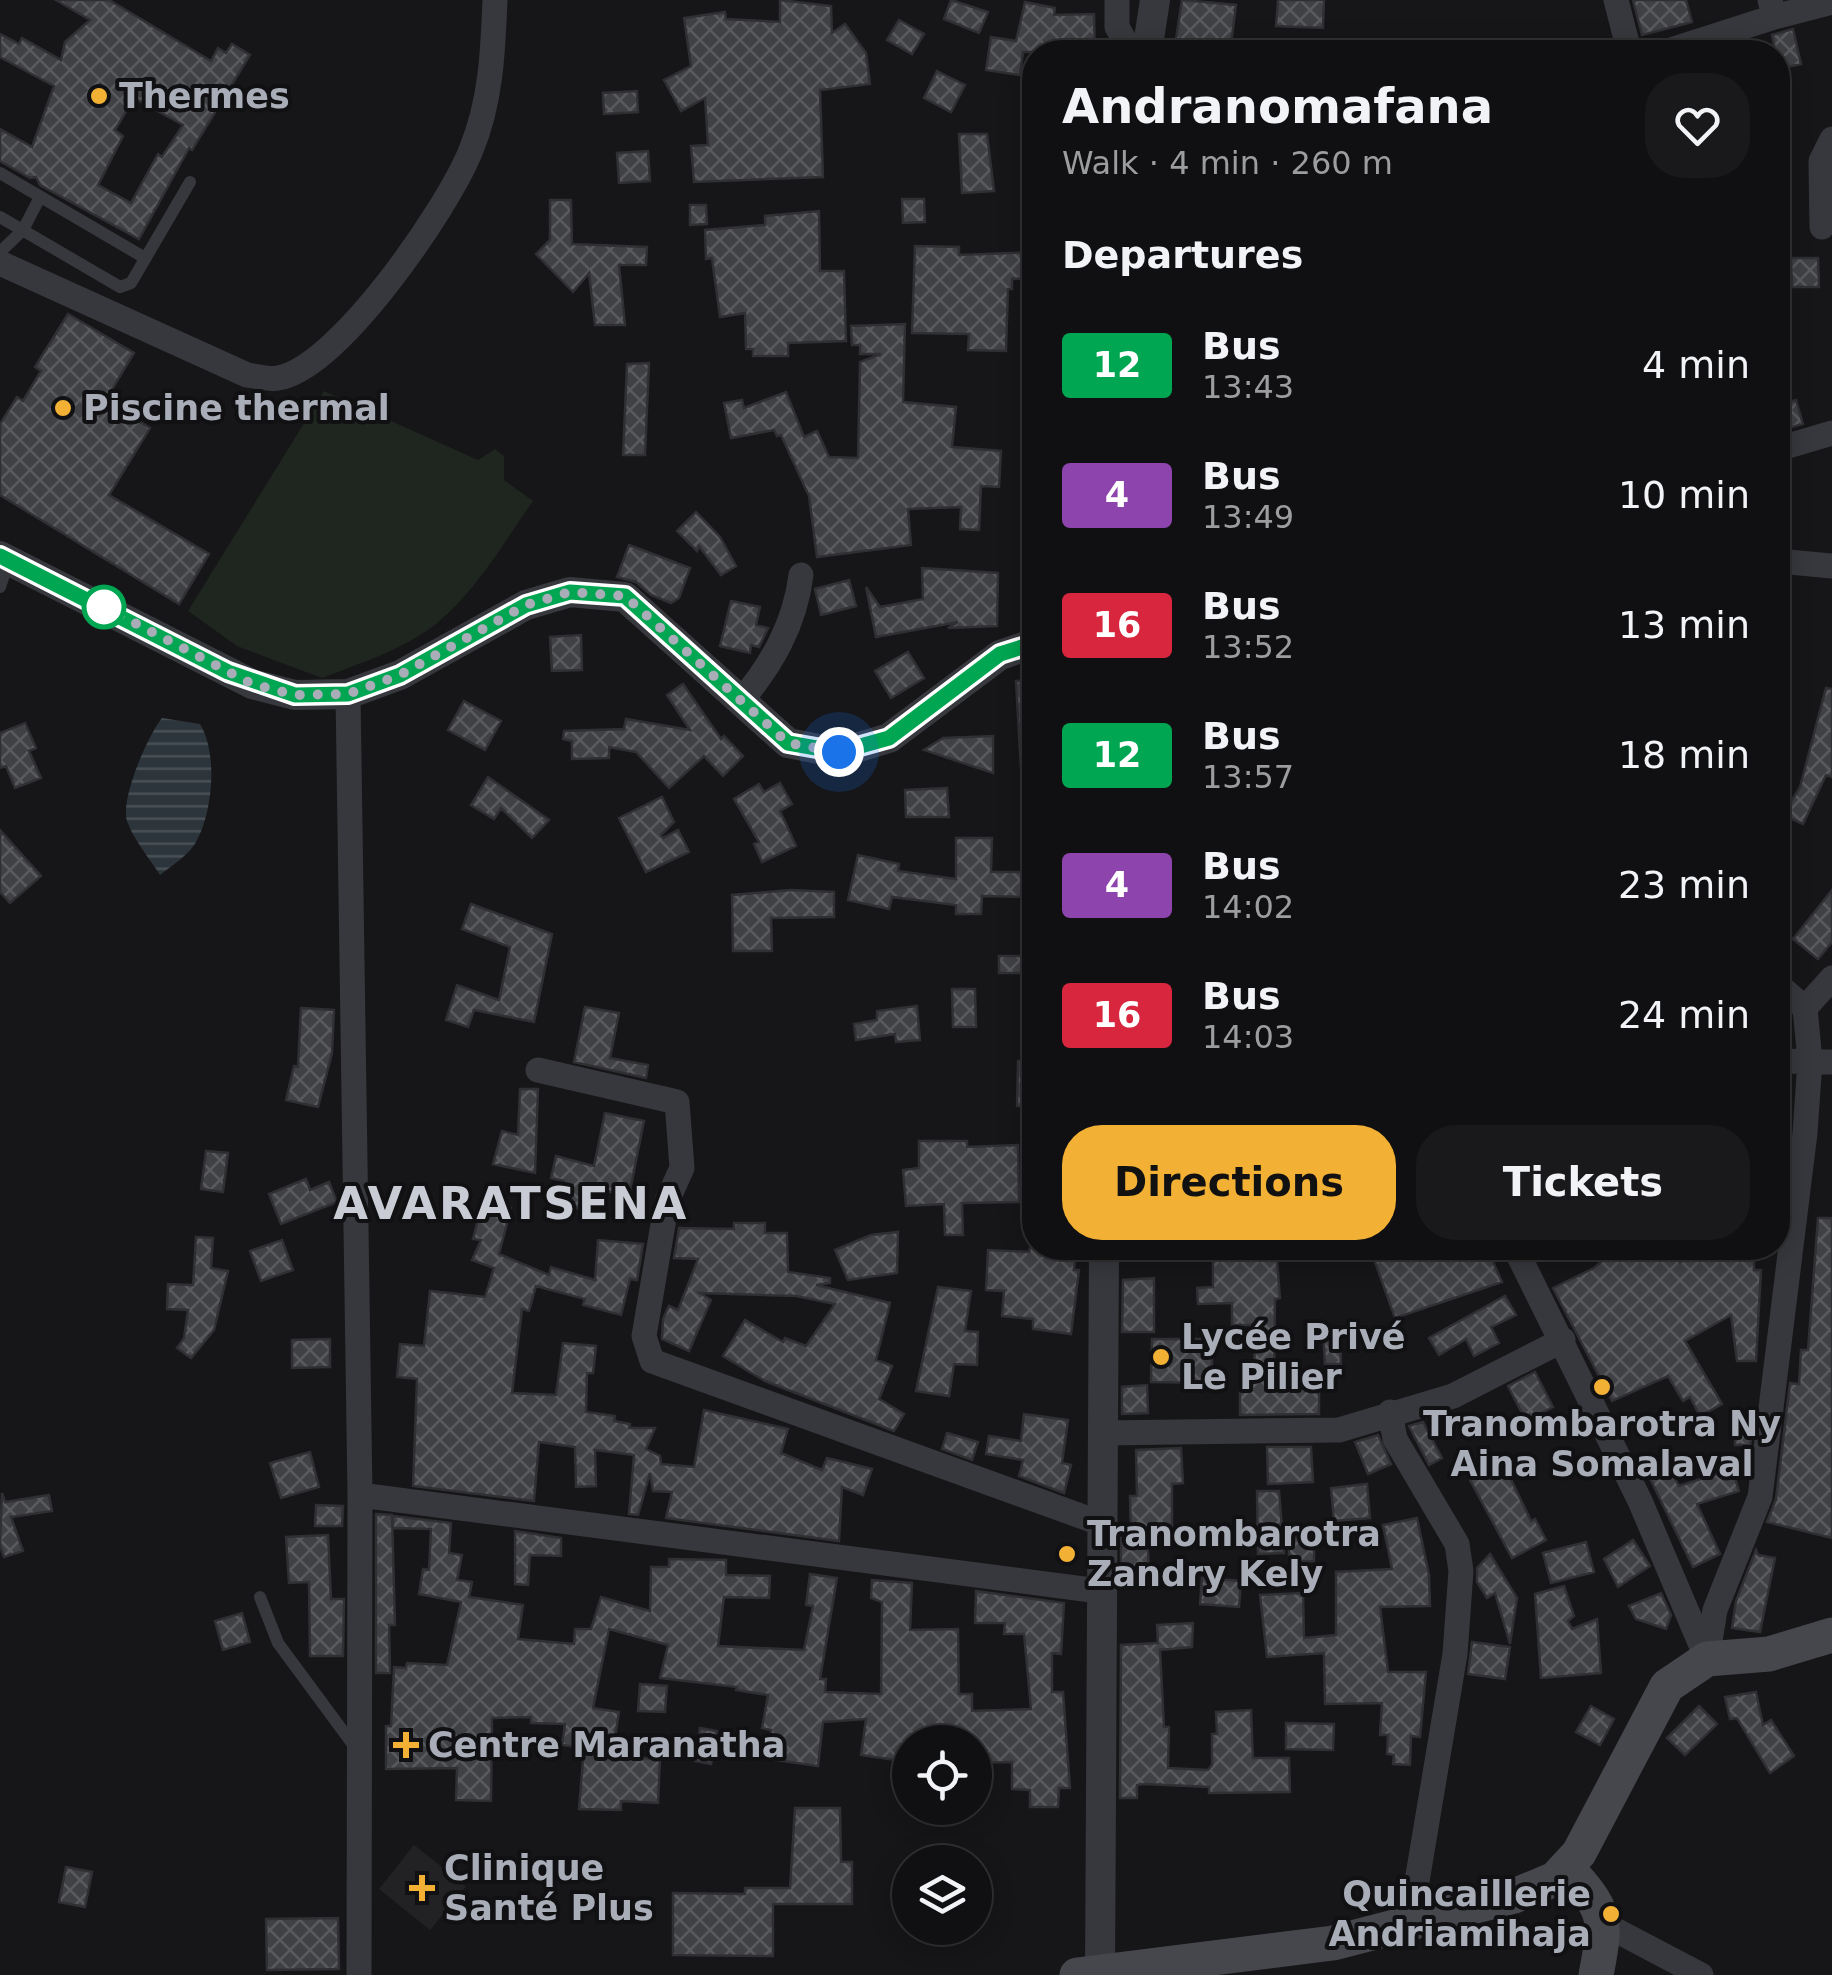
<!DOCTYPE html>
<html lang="en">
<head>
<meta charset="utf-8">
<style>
  body { margin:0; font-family:"DejaVu Sans",sans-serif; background:#19191b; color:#f1f3f6; height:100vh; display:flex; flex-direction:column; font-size:38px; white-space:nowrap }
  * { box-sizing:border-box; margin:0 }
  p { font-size:32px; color:#9c9d9f }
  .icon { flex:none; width:55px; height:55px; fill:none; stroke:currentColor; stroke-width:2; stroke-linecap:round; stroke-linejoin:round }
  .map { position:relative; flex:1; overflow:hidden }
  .side { position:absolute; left:1022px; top:40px; width:768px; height:1220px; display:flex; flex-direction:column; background:#101012; border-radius:40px; box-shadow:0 5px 25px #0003,0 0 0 2px #303032 }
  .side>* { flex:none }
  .badge { padding:0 20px; border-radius:8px; font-size:35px; line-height:65px }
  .buttons { position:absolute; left:892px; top:1725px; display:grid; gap:20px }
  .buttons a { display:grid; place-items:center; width:100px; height:100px; border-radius:50%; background:#101012; box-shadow:0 5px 25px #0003,0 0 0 2px #303032; font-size:50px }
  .you { position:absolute; width:50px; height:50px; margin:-25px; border:8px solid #fff; border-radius:50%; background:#1a73e8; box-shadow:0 0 0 15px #1a73e833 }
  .map>.badge { position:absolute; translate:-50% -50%; box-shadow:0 0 0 5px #fff }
  h2 { padding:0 40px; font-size:38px; line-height:90px }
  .round { display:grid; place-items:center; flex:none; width:105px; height:105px; border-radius:40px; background:#19191b }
  .summary { display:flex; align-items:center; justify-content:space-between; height:170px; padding:0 40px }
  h1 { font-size:48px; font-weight:800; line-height:75px }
  .cta { display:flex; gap:20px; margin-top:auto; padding:20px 40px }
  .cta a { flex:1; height:115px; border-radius:40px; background:#f2b134; color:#111; font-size:40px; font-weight:800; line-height:115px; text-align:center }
  .cta a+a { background:#19191b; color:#f1f3f6 }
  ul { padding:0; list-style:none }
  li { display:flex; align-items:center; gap:30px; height:130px; padding:0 40px }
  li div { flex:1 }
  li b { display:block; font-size:38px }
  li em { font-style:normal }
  li .badge { min-width:110px; font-weight:700; text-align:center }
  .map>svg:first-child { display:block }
  .built { fill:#222225 }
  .green { fill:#1e261f }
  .water { fill:url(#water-rules) }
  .building { fill:url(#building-cross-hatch); stroke:#303034; stroke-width:2.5; fill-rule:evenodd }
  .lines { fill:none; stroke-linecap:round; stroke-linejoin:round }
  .service { stroke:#37383d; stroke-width:12 }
  .minor { stroke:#37383d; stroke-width:25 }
  .tertiary { stroke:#37383d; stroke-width:30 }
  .secondary { stroke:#45474d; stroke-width:35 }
  .line-casing { stroke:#fff; stroke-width:22 }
  .line { stroke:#00a651; stroke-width:15 }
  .walk { stroke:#a8adb8; stroke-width:10; stroke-dasharray:0 18 }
  .poi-dot { fill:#f2b134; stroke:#111113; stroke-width:4 }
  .stop-dot { fill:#fff; stroke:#00a651; stroke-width:5 }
  .labels { text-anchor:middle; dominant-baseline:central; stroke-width:8; stroke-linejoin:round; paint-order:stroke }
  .poi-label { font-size:35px; font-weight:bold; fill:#a8adb8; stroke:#111113; text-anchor:start }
  .district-label { font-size:45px; font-weight:bold; letter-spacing:2.5px; fill:#c9ccd4; stroke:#111113 }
</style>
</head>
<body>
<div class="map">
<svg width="1832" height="1975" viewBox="0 0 1832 1975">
  <defs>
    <pattern id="water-rules" width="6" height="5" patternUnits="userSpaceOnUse" patternTransform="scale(2.5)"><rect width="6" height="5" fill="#2c353c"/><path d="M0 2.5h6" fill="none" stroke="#485056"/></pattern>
    <pattern id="building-cross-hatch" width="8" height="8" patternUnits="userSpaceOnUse" patternTransform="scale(2.5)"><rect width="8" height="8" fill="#404145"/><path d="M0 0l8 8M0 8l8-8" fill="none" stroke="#595a5e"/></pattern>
  </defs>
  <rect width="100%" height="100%" fill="#161618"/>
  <path class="built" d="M414,1845L466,1886L430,1930L379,1889Z"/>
  <path class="green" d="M324,391L478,460L495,449L504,456V480L533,501C504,542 476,592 436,624C403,650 360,663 322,678L237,646L188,611Z"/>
  <path class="water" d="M162,718L200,724C218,753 213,812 196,842C189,855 171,866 160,875C150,859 133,839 127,821C120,799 148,735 162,718Z"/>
  <path class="building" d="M56,0H109L211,61L218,48L226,53L232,44L250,55L192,150L189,148L139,239L40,185L36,177L30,178L0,161V129L32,147L54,86L0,57V34L19,44L22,38L61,60L65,42L90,20ZM134,98L183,125L162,157L158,154L131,203L98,185L123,136L115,130Z
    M780,0L831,6L832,33L845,24L866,53L870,84L820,90L823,177L694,182L691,146L708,145L705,98L681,111L664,80L691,66L684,18L725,12L726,19L780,22Z
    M951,0L988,12L979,33L944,19Z
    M1182,0L1236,5L1230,52H1174Z
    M1278,0H1324L1323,28L1276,26Z
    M1633,0H1686L1692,22L1642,35Z
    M1025,2L1055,8L1054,15L1094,14L1095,52H1023L1020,75L986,70L991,37L1016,41Z
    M899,20L924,34L912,54L887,40Z
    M1793,29L1801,64L1779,69L1772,35Z
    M937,71L965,85L951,112L924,98Z
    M637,91L638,112L604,114L603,93Z
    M959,134H987L994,191L962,193Z
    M648,151L650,181L619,183L617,153Z
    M902,199H924L925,222L903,223Z
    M550,200H571L572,244L647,247L646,265H619L625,325H595L589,273L573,292L536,254L550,240Z
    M690,205H706L707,224L690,225Z
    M819,211L820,271H844L846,341L788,343V356H753V349H746L745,313L720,317L712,258L706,259L705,230L765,225V216Z
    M915,246L959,247V255L1035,252V278L1012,279V289H1008L1006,351L968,350L969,334L912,333Z
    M1791,258H1818L1819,287H1792Z
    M68,314L134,353L105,401L150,428L109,495L209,554L179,604L0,495V424L17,397L23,401L41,371L35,367Z
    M905,324L903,402L956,407L952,447L1001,451L999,487L981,486L979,530L960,529L961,507L908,509L911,545L817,557L809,496L781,435L777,436L774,430L731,438L724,403L742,400L744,408L786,392L804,437L817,431L829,457L858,458L860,362L881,354H860V345H852L851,326Z
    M649,363L645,455H623L627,364Z
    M1796,400L1803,424L1778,431V405Z
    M696,512L720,537L736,566L721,575L699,546L697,551L677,531Z
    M629,545L690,568L679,598L671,603L651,595L636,582L617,577Z
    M922,568L998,573L997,626L948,628L958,622L876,637L866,587L880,607L923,599Z
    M849,580L856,606L821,615L815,589Z
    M731,601L760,607L756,625L768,628L759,647L751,645L750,653L720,646Z
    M581,635L582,670L552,671L550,637Z
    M908,652L924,678L891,698L875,671Z
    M1035,679V786H1022L1016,681Z
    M683,684L721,739L724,736L743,756L723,776L704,756L669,788L636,752L609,747V758L572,759V741L563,739L564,731L624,729L626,719L690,730L667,695Z
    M1826,688L1832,689V777L1826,775L1803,824L1783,815L1800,787Z
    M464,701L501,721L485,750L448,730Z
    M25,723L36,748L29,751L41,778L15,788L6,766L0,768V733Z
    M993,736V773L924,750L943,738Z
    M488,777L549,820L532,838L501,808L494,819L471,805Z
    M780,783L792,804L780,811L796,846L762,862L754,844L759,842L734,799L759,784L764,792Z
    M947,788L949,817H906L905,790Z
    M662,797L674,822L661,835L663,838L678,830L689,852L646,872L619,818Z
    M0,830L41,876L10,903L0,892Z
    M956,838H992L991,872H1033V897L982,896L981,914H956V905L892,897L889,909L848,900L858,855L899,864L898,871L956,879Z
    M791,890L834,892V917L771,918L772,951H733L732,895Z
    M1832,890V942L1818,959L1793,939Z
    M471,904L552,934L534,1022L474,1010L468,1027L446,1020L457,985L499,1000L510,947L462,929Z
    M999,956H1035V973H999Z
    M952,989H975L976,1027H953Z
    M917,1006L920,1040L896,1042L895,1034L856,1040L854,1024L877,1020V1011Z
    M585,1007L619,1013L610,1058L648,1065L646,1078L574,1062Z
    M301,1008L334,1010L332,1053L318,1107L286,1100L294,1066L298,1067Z
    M1018,1061H1035V1107L1017,1106Z
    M520,1089H538L535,1173L493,1164L502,1131L518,1135Z
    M605,1113L644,1121L629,1196L597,1189L589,1212L557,1202L564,1181L551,1178L556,1156L594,1166Z
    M919,1141H967V1147L1018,1145L1019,1202L962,1203L963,1235H945L944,1204L906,1206L903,1170L919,1168Z
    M206,1151L228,1153L223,1192L201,1189Z
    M306,1179L310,1190L329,1182L337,1202L281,1224L269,1194Z
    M483,1201L511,1208L499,1254L549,1275L551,1267L595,1280L598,1240L643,1244L637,1280L630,1279L621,1315L583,1305L585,1299L536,1286L529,1311L522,1309L512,1393L556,1395L563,1343L596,1346L593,1373H587L586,1412L615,1416L614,1421L630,1424L629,1428H655L646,1449L660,1456L661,1464L694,1467L704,1410L788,1429L781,1453L822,1470L827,1458L872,1469L863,1495L842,1487L839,1541L666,1518L672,1492L653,1491L650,1473L638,1515L629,1514L634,1455L595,1450L596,1486L576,1487L575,1447L539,1442L534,1501L413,1486L417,1379L397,1377L400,1344L424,1346L430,1291L485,1297L494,1268L472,1260L481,1240L473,1239Z
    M1818,1218H1832V1538L1767,1522L1776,1499L1790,1383L1799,1384L1801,1350H1808Z
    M734,1223H765V1233H787L788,1272L830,1278V1283L816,1285L890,1303L876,1360L892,1366L879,1399L904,1414L894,1431L765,1381L723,1356L745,1320L783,1342L785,1338L806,1346L835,1304L796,1296L700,1293L711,1300L689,1351L662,1339L663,1319L669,1306L678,1310L698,1259L674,1258L679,1228L734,1229Z
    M898,1232L897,1273L848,1280L835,1250L871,1235Z
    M196,1237L213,1238L211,1268L228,1271L214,1330L191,1358L177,1348L184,1338L188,1310L167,1309L168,1284L193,1285Z
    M282,1240L293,1270L261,1281L250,1251Z
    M1030,1248H1076L1074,1270H1079L1071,1334L1033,1329V1319L1002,1316L1004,1291L986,1290L988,1250L1029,1252Z
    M1257,1248H1276L1280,1298L1275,1299L1274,1380L1319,1381V1414L1240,1415V1383L1254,1382L1255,1325H1232V1303L1198,1304L1197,1288L1213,1287V1260H1257Z
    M1370,1248H1487L1502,1282L1395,1318Z
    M1605,1248H1674L1680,1262L1709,1248H1754V1270H1761L1756,1361H1737L1731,1315L1685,1341L1722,1404L1700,1416L1690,1397L1683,1401L1668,1376L1612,1401L1553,1288L1594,1268L1609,1255Z
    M1154,1278V1332H1122L1123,1280Z
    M938,1287L971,1291L965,1331L978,1332L977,1365L954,1364L949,1396L916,1391Z
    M1505,1296L1516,1315L1491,1327L1499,1343L1474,1356L1466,1339L1439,1355L1429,1338Z
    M1340,1330L1341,1364H1325L1323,1331Z
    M330,1339V1367L292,1368V1340Z
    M1152,1339H1212V1383L1151,1382Z
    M1535,1372L1553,1407L1526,1421L1508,1386Z
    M1147,1385L1148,1413L1122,1414V1387Z
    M1024,1414L1068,1420L1062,1463L1071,1465L1064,1493L1019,1476L1023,1460L986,1454L989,1436L1021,1441Z
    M1423,1422L1442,1458L1429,1465L1409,1426Z
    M1735,1425H1753L1750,1445H1735Z
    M947,1433L978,1442L972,1460L942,1449Z
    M1378,1435L1391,1464L1368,1474L1355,1442Z
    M1267,1447H1311L1313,1482L1268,1484Z
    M1181,1448L1183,1483L1172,1484V1533H1147L1149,1569L1121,1571V1538H1131L1130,1496H1137L1136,1450Z
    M310,1452L319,1487L281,1498L270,1463Z
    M1503,1463L1531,1521L1535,1519L1546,1540L1512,1558L1469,1478Z
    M1667,1464L1679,1486L1732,1469L1739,1491L1697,1504L1720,1554L1693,1567L1648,1474Z
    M1367,1484L1370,1518L1334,1521L1331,1488Z
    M1257,1491H1279L1284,1553L1258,1554Z
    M2,1493L5,1502L49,1495L52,1511L11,1517L23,1551L4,1557L0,1545Z
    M316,1505L343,1506L342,1526H315Z
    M376,1514L392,1515L395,1625H389L390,1673H376Z
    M393,1516L451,1523L449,1553L462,1555L457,1580L472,1582L469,1597L523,1605L518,1639L574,1644L575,1629H591L601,1597L650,1611L651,1567H669V1559L726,1560V1575L770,1576L769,1598L724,1597L718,1646L804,1650L813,1606L806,1605L810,1574L837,1578L820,1679H826L825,1692L881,1694L882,1602L871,1598L872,1580L912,1583L910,1630L958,1629L959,1694H972V1711L1031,1709L1024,1634H1004L1005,1623H975L976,1591L1064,1603L1061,1654L1052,1653V1692H1063L1070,1788H1059L1058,1807H1030V1790L1012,1789V1762L975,1763V1742H910V1762L861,1755L866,1719L823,1722L818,1766L769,1759L771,1730L762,1728L768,1695L736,1690L737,1687L660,1678L668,1645L609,1629L593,1708L619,1712L612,1756L660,1759L658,1803L621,1801V1810L579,1809L584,1748L562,1745L565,1724L531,1723V1717L492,1718L491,1801L456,1800L457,1768L386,1769V1726H391L394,1667L406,1668L407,1663L447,1665L461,1602L419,1594L423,1569L429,1570L431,1529L393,1528Z
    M1417,1518L1429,1575L1430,1606L1380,1607L1388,1672H1426L1420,1737L1411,1736L1410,1765L1393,1764L1394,1755L1387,1754L1388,1735H1380L1382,1703L1325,1704L1324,1653L1267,1657L1260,1595L1303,1593L1304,1638L1336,1635V1572L1392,1569L1383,1525Z
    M515,1531L561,1538V1556L530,1555L528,1585L515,1584Z
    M328,1535L331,1599H344L343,1656H310L309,1582L289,1583L286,1537Z
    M1314,1537V1561L1289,1562V1538Z
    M1633,1540L1650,1566L1618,1587L1604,1559Z
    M1586,1542L1594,1572L1551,1583L1543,1553Z
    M1756,1550L1758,1555L1775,1558L1760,1632L1732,1628L1736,1601Z
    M1490,1554L1517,1598L1510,1644L1495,1593L1487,1598L1477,1582V1568Z
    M1202,1578L1241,1581L1239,1607L1200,1604Z
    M1564,1586L1574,1616L1568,1621L1572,1629L1597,1619L1601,1673L1541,1678L1535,1594Z
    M1661,1593L1671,1615L1666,1629L1636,1619L1629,1606Z
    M242,1613L250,1642L223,1650L215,1621Z
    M1193,1623L1192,1647L1160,1650L1164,1727H1169L1168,1768L1208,1770L1212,1765V1734H1217L1216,1712L1251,1710L1253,1758H1289L1290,1792L1209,1793V1787L1145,1784L1137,1785V1798H1120L1121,1645L1158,1643L1157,1625Z
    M1472,1642L1510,1647L1505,1679L1468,1674Z
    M640,1684L667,1686L665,1712L638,1711Z
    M1756,1692L1763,1725L1771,1720L1794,1756L1770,1773L1737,1718L1730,1719L1725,1697Z
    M1591,1706L1614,1719L1600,1745L1576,1732Z
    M1699,1706L1717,1724L1685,1755L1667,1738Z
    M1286,1723L1334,1724L1333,1750L1286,1749Z
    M700,1728L717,1731L711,1764L695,1761Z
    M795,1808H840L841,1862H852V1904H773V1956L673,1955V1893L745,1894V1888H790Z
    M66,1867L92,1872L85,1907L59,1902Z
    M338,1918L339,1969L267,1970L266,1919Z"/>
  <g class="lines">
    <path class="service" d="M0,173L145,258
      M0,217L120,287L131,283L190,182
      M0,252L23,230L40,197
      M0,587L9,560
      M260,1597L278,1643L357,1750"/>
    <path class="minor" d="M1117,0V27L1131,52
      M1616,0L1627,43L1635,52
      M1774,17L1832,2
      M1665,52L1774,17L1770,0
      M1822,227L1821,161L1832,139
      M0,263L247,375C256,376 269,380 278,378C339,368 449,206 471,150C491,102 493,51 495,0
      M1778,449L1832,433
      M1778,561L1832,566
      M348,694L360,1495L359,1975
      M741,701C772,664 795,624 801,575
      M1805,1008L1832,978
      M1778,1061L1832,1062
      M538,1070L677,1102L682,1168L667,1201L644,1336L652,1361L1100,1523
      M1515,1248L1640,1501L1707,1659
      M1390,1412L1395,1439L1457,1544L1461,1571L1455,1654L1410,1923
      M1101,1433L1339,1430L1453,1396L1563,1340
      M360,1495L1099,1591
      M1707,1659L1715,1610L1760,1497L1805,1133L1810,1061L1805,1008L1778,985
      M1606,1925L1701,1975"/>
    <path class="tertiary" d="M1147,52L1155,0
      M0,556L252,684L295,695L348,694L400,675L526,605L570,592L625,597L788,743L839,753L889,738L1000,655L1035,643
      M1100,1975L1104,1248"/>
    <path class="secondary" d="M1566,1867C1607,1911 1607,1918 1596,1975
      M1077,1975L1333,1943L1514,1896L1555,1879L1579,1853L1667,1686L1707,1659L1769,1654L1832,1635"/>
  </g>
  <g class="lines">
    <g class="line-casing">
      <path id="line" d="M0,556L228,672L295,695L348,694L400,675L526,605L570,592L625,596L788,743L839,752L889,738L1000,654L1035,643"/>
    </g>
    <use href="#line" class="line"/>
    <path class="walk" d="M104,607L252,684L295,695L348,694L400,675L526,605L570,592L625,596L788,743L839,752"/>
  </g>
  <g class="poi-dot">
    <circle cx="99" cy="96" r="10"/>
    <circle cx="63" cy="408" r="10"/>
    <circle cx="1161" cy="1357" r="10"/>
    <circle cx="1602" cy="1387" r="10"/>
    <circle cx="1067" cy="1554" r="10"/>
    <path d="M401 1730h10v10h10v10h-10v10h-10v-10h-10v-10h10z"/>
    <path d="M417 1873h10v10h10v10h-10v10h-10v-10h-10v-10h10z"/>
    <circle cx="1611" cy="1914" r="10"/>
  </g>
  <circle class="stop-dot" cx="104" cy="607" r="20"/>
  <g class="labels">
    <g class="poi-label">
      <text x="119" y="96">Thermes</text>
      <text x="83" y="408">Piscine thermal</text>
      <text x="1181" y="1337">Lycée Privé<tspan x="1181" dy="40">Le Pilier</tspan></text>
      <text x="1602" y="1424" text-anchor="middle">Tranombarotra Ny<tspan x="1602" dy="40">Aina Somalaval</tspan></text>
      <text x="1087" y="1534">Tranombarotra<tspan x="1087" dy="40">Zandry Kely</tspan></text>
      <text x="428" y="1745">Centre Maranatha</text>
      <text x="444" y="1868">Clinique<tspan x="444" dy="40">Santé Plus</tspan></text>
      <text x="1591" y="1894" text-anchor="end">Quincaillerie<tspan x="1591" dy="40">Andriamihaja</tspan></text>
    </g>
    <g class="district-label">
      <text x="511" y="1203">AVARATSENA</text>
    </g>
  </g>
</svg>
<div class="buttons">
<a><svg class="icon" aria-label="locate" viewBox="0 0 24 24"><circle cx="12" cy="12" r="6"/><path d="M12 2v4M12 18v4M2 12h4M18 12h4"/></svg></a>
<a><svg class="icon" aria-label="layers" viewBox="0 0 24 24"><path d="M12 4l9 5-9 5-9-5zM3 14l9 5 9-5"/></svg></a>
</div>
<div class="you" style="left:839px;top:752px"></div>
<section class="side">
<div class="summary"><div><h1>Andranomafana</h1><p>Walk · 4 min · 260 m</p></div><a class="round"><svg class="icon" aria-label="heart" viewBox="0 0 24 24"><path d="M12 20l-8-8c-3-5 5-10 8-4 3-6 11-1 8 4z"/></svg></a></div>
<h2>Departures</h2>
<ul>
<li><span class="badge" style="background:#00a651;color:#fff">12</span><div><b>Bus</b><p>13:43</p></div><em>4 min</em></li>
<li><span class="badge" style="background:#8e44ad;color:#fff">4</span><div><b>Bus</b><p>13:49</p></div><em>10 min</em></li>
<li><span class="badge" style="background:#d7263d;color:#fff">16</span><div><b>Bus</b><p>13:52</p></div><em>13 min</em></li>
<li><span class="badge" style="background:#00a651;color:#fff">12</span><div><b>Bus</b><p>13:57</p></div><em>18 min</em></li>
<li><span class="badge" style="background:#8e44ad;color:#fff">4</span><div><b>Bus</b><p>14:02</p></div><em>23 min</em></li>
<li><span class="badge" style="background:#d7263d;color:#fff">16</span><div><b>Bus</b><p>14:03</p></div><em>24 min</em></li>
</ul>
<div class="cta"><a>Directions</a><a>Tickets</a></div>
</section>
</div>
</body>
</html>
